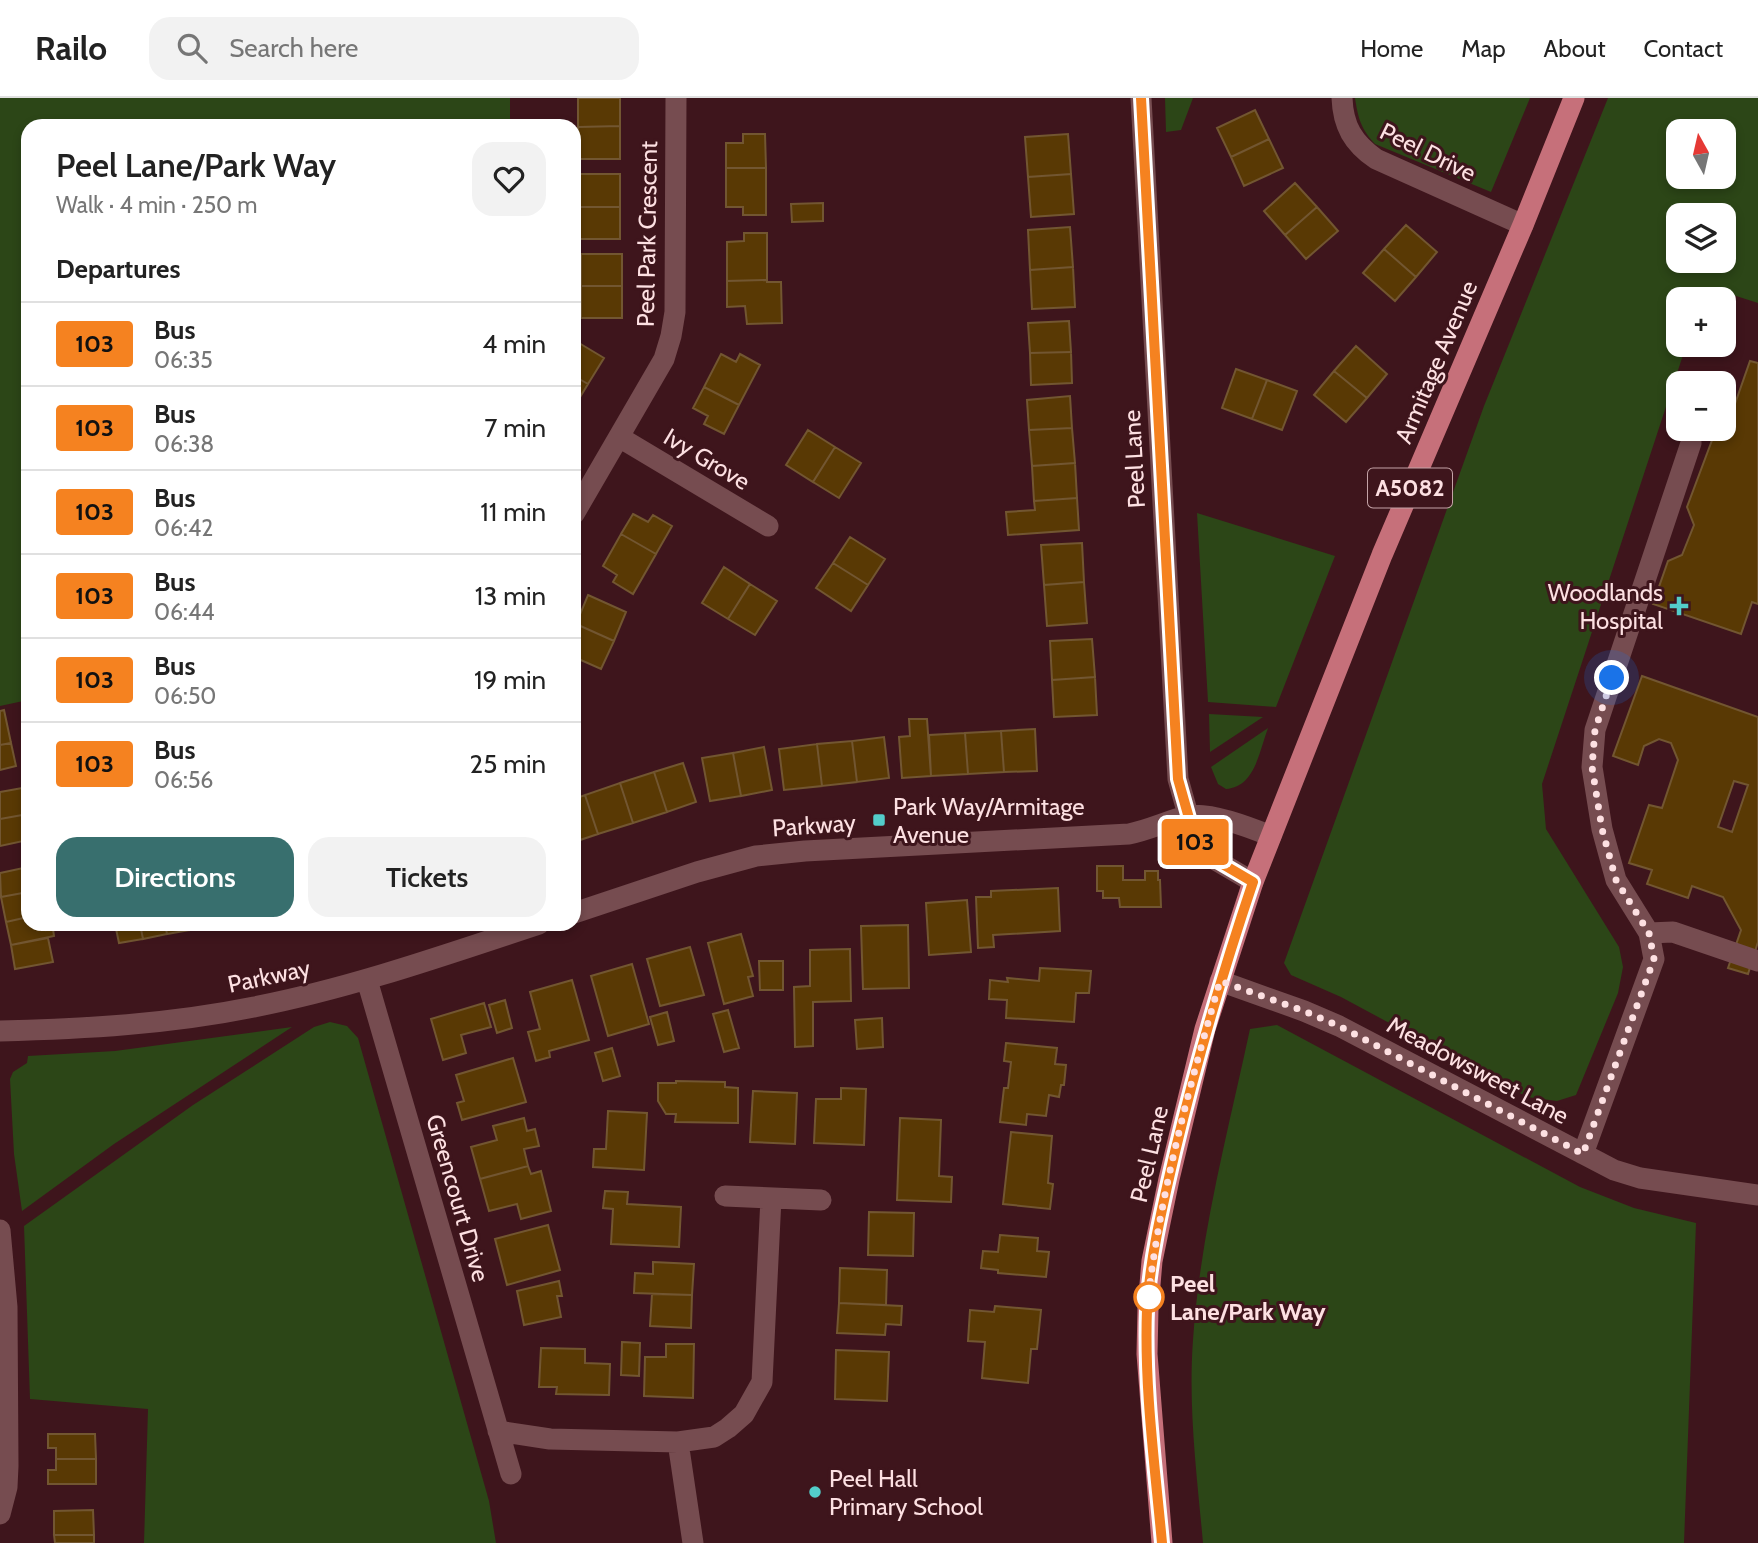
<!DOCTYPE html>
<html lang="en">
<head>
<meta charset="utf-8">
<style>
  body { margin:0; font-family:Cabin,sans-serif; background:#f2f2f2; color:#222; height:100vh; display:flex; flex-direction:column; font-size:26px; white-space:nowrap }
  * { box-sizing:border-box; margin:0 }
  p { font-size:23px; color:#767676 }
  .icon { flex:none; width:38px; height:38px; fill:none; stroke:currentColor; stroke-width:2; stroke-linecap:round; stroke-linejoin:round }
  .map { position:relative; flex:1; overflow:hidden }
  .sheet { position:absolute; left:21px; top:21px; width:560px; height:812px; display:flex; flex-direction:column; background:#fff; border-radius:21px; box-shadow:0 4px 10px #0003 }
  .sheet>* { flex:none }
  .badge { padding:0 14px; border-radius:5px; font-size:24px; line-height:46px }
  .needle { width:46px; rotate:352deg }
  .controls { position:absolute; left:1666px; top:21px; display:grid; gap:14px }
  .controls a { display:grid; place-items:center; width:70px; height:70px; border-radius:14px; background:#fff; box-shadow:0 4px 10px #0003; font-size:35px }
  .you { position:absolute; width:35px; height:35px; margin:-18px; border:5px solid #fff; border-radius:50%; background:#1a73e8; box-shadow:0 0 0 10px #1a73e833 }
  .map>.badge { position:absolute; translate:-50% -50%; box-shadow:0 0 0 4px #fff }
  h2 { padding:0 35px; font-size:26px; line-height:63px }
  .round { display:grid; place-items:center; flex:none; width:74px; height:74px; border-radius:21px; background:#f2f2f2 }
  .headline { display:flex; align-items:center; justify-content:space-between; height:119px; padding:0 35px }
  h1 { font-size:33px; font-weight:600; line-height:52px }
  .action { display:flex; gap:14px; margin-top:auto; padding:14px 35px }
  .action a { flex:1; height:80px; border-radius:21px; background:#386f6e; color:#fff; font-size:28px; font-weight:600; line-height:80px; text-align:center }
  .action a+a { background:#f2f2f2; color:#222 }
  ul { padding:0; list-style:none }
  li { display:flex; align-items:center; gap:21px; height:84px; padding:0 35px; border-top:2px solid #e0e0e0 }
  li div { flex:1 }
  li b { display:block; font-size:26px }
  li em { font-style:normal }
  li .badge { min-width:77px; font-weight:700; text-align:center }
  header { display:flex; align-items:center; gap:42px; box-sizing:border-box; height:98px; padding:0 35px; background:#fff; border-bottom:2px solid #e0e0e0 }
  header strong { font-size:33px }
  nav { display:flex; gap:38px; margin-inline-start:auto; font-size:24px }
  .search { width:490px; height:63px; background:#f2f2f2; display:flex; align-items:center; gap:18px; box-sizing:border-box; padding:0 24px; border-radius:21px; color:#767676; font-size:26px }
  .map>svg:first-child { display:block }
  .green { fill:#2c4617; fill-rule:evenodd }
  .building { fill:#593904; stroke:#725631; stroke-width:2; fill-rule:evenodd }
  .lines { fill:none; stroke-linecap:round; stroke-linejoin:round }
  .minor { stroke:#764c50; stroke-width:21 }
  .major { stroke:#c6707a; stroke-width:21 }
  .line-casing { stroke:#fff; stroke-width:16 }
  .line { stroke:#f58220; stroke-width:10 }
  .walk { stroke:#fde0e2; stroke-width:7; stroke-dasharray:0 12.6 }
  .poi-dot { fill:#53cdca; stroke:#3e151c; stroke-width:2.5 }
  .stop-dot { fill:#fff; stroke:#f58220; stroke-width:3.5 }
  .labels { text-anchor:middle; dominant-baseline:central; stroke-width:6; stroke-linejoin:round; paint-order:stroke }
  .shield { fill:#3e151c; stroke:#c4a3a7; stroke-width:2 }
  .shield-label { font-size:23px; font-weight:bold; fill:#fde0e2 }
  .street-label { font-size:24px; fill:#fde0e2; stroke:#3e151c }
  .poi-label { font-size:24px; fill:#fde0e2; stroke:#3e151c; text-anchor:start }
  .stop-label { font-size:24px; font-weight:bold; fill:#fde0e2; stroke:#3e151c; text-anchor:start }
</style>
</head>
<body>
<header>
<strong>Railo</strong>
<div class="search"><svg class="icon" aria-label="search" viewBox="0 0 24 24"><circle cx="10" cy="10" r="6"/><path d="M15 15l6 6"/></svg>Search here</div>
<nav><a>Home</a><a>Map</a><a>About</a><a>Contact</a></nav>
</header>
<div class="map">
<svg width="1758" height="1445" viewBox="0 0 1758 1445">
  <rect width="100%" height="100%" fill="#3e151c"/>
  <path class="green" d="M0,0H510V28H28V602L0,608Z
    M1165,0H1193L1181,32L1166,34Z
    M1355,0H1530L1491,94L1375,46C1361,31 1358,20 1355,0Z
    M1608,0H1758V205L1733,197L1724,208V201H1678V247H1692L1683,257L1542,686L1546,731L1619,849L1623,869L1618,895L1576,997L1557,1003L1527,999L1341,899L1291,877L1284,865L1484,308ZM1678,33H1724V79H1678ZM1678,117H1724V163H1678Z
    M1197,415L1335,458L1276,609L1208,604Z
    M1209,616L1263,619L1210,654Z
    M1268,630C1259,654 1255,689 1226,691L1218,686L1211,669Z
    M330,924L347,928L358,940L489,1403L496,1445H144L148,1311L30,1301L24,1128L193,1007L314,929Z
    M1277,927L1580,1089L1634,1110L1696,1125L1684,1445H1203C1197,1378 1188,1310 1193,1242C1200,1137 1228,1034 1250,931Z
    M292,929L114,1046L22,1113L14,1056L10,981L13,974L27,965L28,958L115,953Z"/>
  <path class="building" d="M578,0H620V28L578,29Z
    M1255,12L1269,41L1231,59L1217,30Z
    M620,28V61H578V29Z
    M743,36H765L766,70H726V45H743Z
    M1068,36L1071,76L1028,79L1025,39Z
    M1269,41L1283,70L1244,88L1231,59Z
    M726,70H766V117H743V109H726Z
    M579,76H620V109H579Z
    M1071,76L1074,116L1031,119L1028,79Z
    M1295,85L1317,109L1285,137L1264,113Z
    M823,105V123L792,124L791,106Z
    M579,109H620V141H579Z
    M1317,109L1338,133L1306,161L1285,137Z
    M1406,127L1437,154L1416,179L1384,151Z
    M1070,129L1073,169L1030,172L1028,132Z
    M744,135H767V182L727,183V144L744,143Z
    M1384,151L1416,179L1395,203L1363,175Z
    M581,156H622V188H581Z
    M1073,169L1075,209L1032,211L1030,172Z
    M767,182V184H781L782,225L747,226L745,208L727,209V183Z
    M581,188H622V220H581Z
    M1069,223L1071,254L1030,255L1028,225Z
    M574,242L604,260L588,286L574,278Z
    M1356,248L1387,276L1367,300L1334,273Z
    M1071,254L1072,285L1031,287L1030,255Z
    M721,256L736,264L740,256L760,267L739,307L704,289Z
    M1750,263L1758,265V506L1752,504L1741,536L1653,506L1668,463L1682,457L1694,427L1687,409L1714,337L1723,340Z
    M1236,271L1267,282L1252,321L1222,310Z
    M1334,273L1367,300L1346,324L1314,297Z
    M574,278L588,286L574,309Z
    M1267,282L1297,293L1282,332L1252,321Z
    M704,289L739,307L724,336L704,326L708,318L693,310Z
    M1070,298L1072,330L1029,332L1027,302Z
    M1072,330L1075,365L1032,368L1029,332Z
    M808,332L835,349L813,384L786,367Z
    M835,349L861,365L839,400L813,384Z
    M1075,365L1077,400L1034,403L1032,368Z
    M1077,400L1079,432L1008,437L1006,414L1035,412L1034,403Z
    M633,416L648,424L653,417L672,428L656,456L621,436Z
    M621,436L656,456L633,496L613,484L617,477L603,468Z
    M850,439L885,461L868,487L833,465Z
    M1082,445L1084,484L1044,487L1041,447Z
    M833,465L868,487L851,513L816,490Z
    M724,469L750,486L728,521L702,505Z
    M1084,484L1087,525L1047,528L1044,487Z
    M750,486L777,503L755,537L728,521Z
    M588,497L626,514L614,543L576,526Z
    M576,526L614,543L601,571L574,559Z
    M1092,541L1095,579L1052,582L1050,543Z
    M1642,578L1758,619V844L1748,876L1728,870L1741,832L1723,799L1692,788L1688,800L1647,786L1652,772L1629,765L1649,707L1662,710L1678,662L1671,645L1659,641L1644,648L1638,667L1613,658ZM1734,683L1748,687L1732,734L1718,729Z
    M1095,579L1097,617L1054,619L1052,582Z
    M4,612L11,645L0,647V613Z
    M909,621H927L931,678L902,680L899,639L910,638Z
    M1035,631L1037,673L1004,674L1001,633Z
    M1001,633L1004,674L968,676L965,635Z
    M965,635L968,676L931,678L929,637Z
    M884,639L889,680L857,684L852,643Z
    M852,643L857,684L822,688L817,646Z
    M11,645L16,668L0,672V647Z
    M817,646L822,688L784,692L779,651Z
    M764,649L772,692L741,698L733,655Z
    M733,655L741,698L710,703L702,660Z
    M683,665L696,704L667,714L654,674Z
    M654,674L667,714L633,725L620,685Z
    M620,685L633,725L598,736L585,697Z
    M28,689V716L0,721V694Z
    M585,697L598,736L574,744V701Z
    M28,716V742L0,748V721Z
    M1097,768H1123V782H1145V773H1158V782H1160L1161,809H1120L1119,800H1103V793H1097Z
    M28,769V794L1,799L0,775Z
    M1058,790L1060,833L993,837L994,849L978,850L976,799H991V793Z
    M28,794V819L6,824L1,799Z
    M967,802L971,854L929,857L926,805Z
    M28,819V826H45L46,832L53,831L54,838L11,847L6,824Z
    M115,826H140L143,841L119,845Z
    M140,826H165L167,836L143,841Z
    M165,826H189L190,832L167,836Z
    M189,826H214V827L190,832Z
    M908,827L909,890L863,891L861,828Z
    M741,836L753,878L748,879L753,898L724,906L708,845Z
    M48,840L53,864L15,871L11,847Z
    M690,849L704,897L660,908L647,861Z
    M850,851L851,903L813,904V948L795,949L794,889L810,888V852Z
    M759,863H783V892H760Z
    M632,866L649,926L608,938L591,878Z
    M1040,870L1091,873L1089,895H1076L1074,924L1006,920L1007,902L989,901L990,882L1008,884L1007,880L1039,883Z
    M572,882L589,942L549,953L550,959L536,963L528,934L540,931L530,894Z
    M505,902L512,930L497,935L489,907Z
    M484,905L491,929L461,937L466,955L443,962L431,921Z
    M728,912L739,950L724,954L713,916Z
    M667,914L674,943L658,947L650,919Z
    M882,920L883,949L857,951L855,922Z
    M1006,945L1057,950L1055,966L1066,967L1064,987H1061L1059,999L1049,997L1046,1018L1027,1016L1026,1027L1000,1024L1004,990H1008L1011,964L1004,963Z
    M612,950L620,978L603,983L595,955Z
    M513,960L526,1004L462,1022L457,1005L464,1003L456,977Z
    M676,983L725,984V989L738,990V1025L675,1024L676,1016H666L658,1003V985H676Z
    M841,990L866,991L864,1047L814,1045L816,1001H841Z
    M753,993L797,995L795,1046L750,1044Z
    M608,1013L647,1015L644,1072L593,1069L594,1051H606Z
    M524,1020L527,1033L535,1031L539,1048L524,1051L528,1068L480,1081L471,1049L497,1042L493,1028Z
    M900,1020L941,1022L939,1078L952,1079L951,1104L897,1102Z
    M1011,1034L1052,1038L1048,1085L1053,1086L1050,1111L1003,1106Z
    M528,1068L531,1076L541,1073L551,1113L521,1121L517,1106L489,1113L480,1081Z
    M605,1093L628,1094L627,1106L681,1109L679,1149L611,1146L613,1111L603,1110Z
    M869,1114L914,1115L913,1158L868,1157Z
    M548,1127L560,1172L507,1187L495,1141Z
    M1000,1137L1038,1140L1037,1153L1049,1154L1046,1179L998,1175V1172L981,1170L983,1153L998,1154Z
    M653,1164L694,1166L692,1197L634,1195L635,1175L653,1176Z
    M840,1170L887,1172L886,1207L839,1205Z
    M559,1183L562,1198H557L561,1219L524,1227L517,1193Z
    M652,1196L692,1197L691,1230L650,1228Z
    M839,1205L902,1208L901,1227L886,1226L885,1237L837,1235Z
    M995,1208L1041,1212L1037,1251H1031L1028,1285L982,1280L985,1244L968,1243L970,1212L994,1214Z
    M622,1244L640,1245L639,1278L621,1277Z
    M666,1246H694L693,1300L644,1298L645,1259H666Z
    M541,1250L585,1251V1265L610,1266L609,1297L556,1296L557,1289H539Z
    M836,1252L889,1254L887,1303L835,1301Z
    M48,1336H95L96,1361H56V1350H48Z
    M56,1361H96V1386H48V1372H56Z
    M93,1412L94,1437H54V1413Z
    M54,1437H94V1445H55Z"/>
  <g class="lines">
    <path class="minor" d="M1141,0L1178,681L1196,745L1207,757L1253,784
      M1342,0C1343,28 1353,45 1376,61L1523,127
      M619,339L768,428
      M574,416L664,261L671,238L675,214L676,0
      M574,815L697,774L756,758L805,753L1129,736C1149,732 1167,723 1187,718C1208,713 1251,730 1271,738
      M1649,835L1673,834L1758,863
      M367,882L511,1376
      M1220,883L1304,913L1339,928L1614,1072L1640,1080L1758,1097
      M0,933C85,931 170,926 254,909C351,890 445,857 539,826
      M1583,1056L1654,861L1649,835L1616,782L1602,731L1592,669L1595,632L1691,345
      M725,1098L821,1102
      M0,1132L7,1209L8,1368L7,1389L0,1416
      M498,1333L550,1341L678,1344L714,1339L728,1330L744,1316L762,1284L771,1100
      M678,1344L693,1445"/>
    <path class="major" d="M1162,1445L1147,1256L1148,1210L1152,1163L1169,1081L1205,931L1253,784L1382,457L1523,127L1574,0"/>
  </g>
  <g class="lines">
    <g class="line-casing">
      <path id="line" d="M1141,0L1178,681L1196,745L1207,757L1253,784C1223,873 1197,962 1175,1054C1163,1106 1150,1159 1147,1211C1144,1289 1155,1368 1162,1445"/>
    </g>
    <use href="#line" class="line"/>
    <path class="walk" d="M1149,1199L1147,1210C1159,1099 1189,990 1220,883L1304,913L1339,928L1583,1056L1654,861L1649,835L1616,782L1602,731L1592,669L1595,632L1612,580"/>
  </g>
  <g class="poi-dot">
    <path d="M1675.5 497.5h7v7h7v7h-7v7h-7v-7h-7v-7h7z"/>
    <rect x="872" y="715" width="14" height="14" rx="3.5"/>
    <circle cx="815" cy="1394" r="7"/>
  </g>
  <circle class="stop-dot" cx="1149" cy="1199" r="14"/>
  <g class="labels">
    <rect class="shield" x="1368" y="370.5" width="84" height="39" rx="5"/>
    <g class="shield-label">
      <text x="1410" y="390">A5082</text>
    </g>
    <g class="street-label">
      <text transform="translate(1428 54) rotate(26)">Peel Drive</text>
      <text transform="translate(647 136) rotate(-89)">Peel Park Crescent</text>
      <text transform="translate(1436 264) rotate(-67)">Armitage Avenue</text>
      <text transform="translate(707 361) rotate(31)">Ivy Grove</text>
      <text transform="translate(1134 361) rotate(-93)">Peel Lane</text>
      <text transform="translate(814 727) rotate(-4)">Parkway</text>
      <text transform="translate(269 878) rotate(-12)">Parkway</text>
      <text transform="translate(1478 972) rotate(28)">Meadowsweet Lane</text>
      <text transform="translate(1149 1056) rotate(-77)">Peel Lane</text>
      <text transform="translate(458 1100) rotate(74)">Greencourt Drive</text>
    </g>
    <g class="poi-label">
      <text x="1663" y="494" text-anchor="end">Woodlands<tspan x="1663" dy="28">Hospital</tspan></text>
      <text x="893" y="708">Park Way/Armitage<tspan x="893" dy="28">Avenue</tspan></text>
      <text x="829" y="1380">Peel Hall<tspan x="829" dy="28">Primary School</tspan></text>
    </g>
    <g class="stop-label">
      <text x="1170" y="1185">Peel<tspan x="1170" dy="28">Lane/Park Way</tspan></text>
    </g>
  </g>
</svg>
<div class="controls">
<a><svg class="needle" viewBox="-14 -14 28 28"><path d="M0-13l5 13h-10z" fill="#e53935"/><path d="M0 13l5-13h-10z" fill="#767676"/></svg></a>
<a><svg class="icon" aria-label="layers" viewBox="0 0 24 24"><path d="M12 4l9 5-9 5-9-5zM3 14l9 5 9-5"/></svg></a>
<a>+</a>
<a>−</a>
</div>
<div class="you" style="left:1612px;top:580px"></div>
<b class="badge" style="left:1195px;top:744px;background:#f58220;color:#111">103</b>
<section class="sheet">
<div class="headline"><div><h1>Peel Lane/Park Way</h1><p>Walk · 4 min · 250 m</p></div><a class="round"><svg class="icon" aria-label="heart" viewBox="0 0 24 24"><path d="M12 20l-8-8c-3-5 5-10 8-4 3-6 11-1 8 4z"/></svg></a></div>
<h2>Departures</h2>
<ul>
<li><span class="badge" style="background:#f58220;color:#111">103</span><div><b>Bus</b><p>06:35</p></div><em>4 min</em></li>
<li><span class="badge" style="background:#f58220;color:#111">103</span><div><b>Bus</b><p>06:38</p></div><em>7 min</em></li>
<li><span class="badge" style="background:#f58220;color:#111">103</span><div><b>Bus</b><p>06:42</p></div><em>11 min</em></li>
<li><span class="badge" style="background:#f58220;color:#111">103</span><div><b>Bus</b><p>06:44</p></div><em>13 min</em></li>
<li><span class="badge" style="background:#f58220;color:#111">103</span><div><b>Bus</b><p>06:50</p></div><em>19 min</em></li>
<li><span class="badge" style="background:#f58220;color:#111">103</span><div><b>Bus</b><p>06:56</p></div><em>25 min</em></li>
</ul>
<div class="action"><a>Directions</a><a>Tickets</a></div>
</section>
</div>
</body>
</html>
